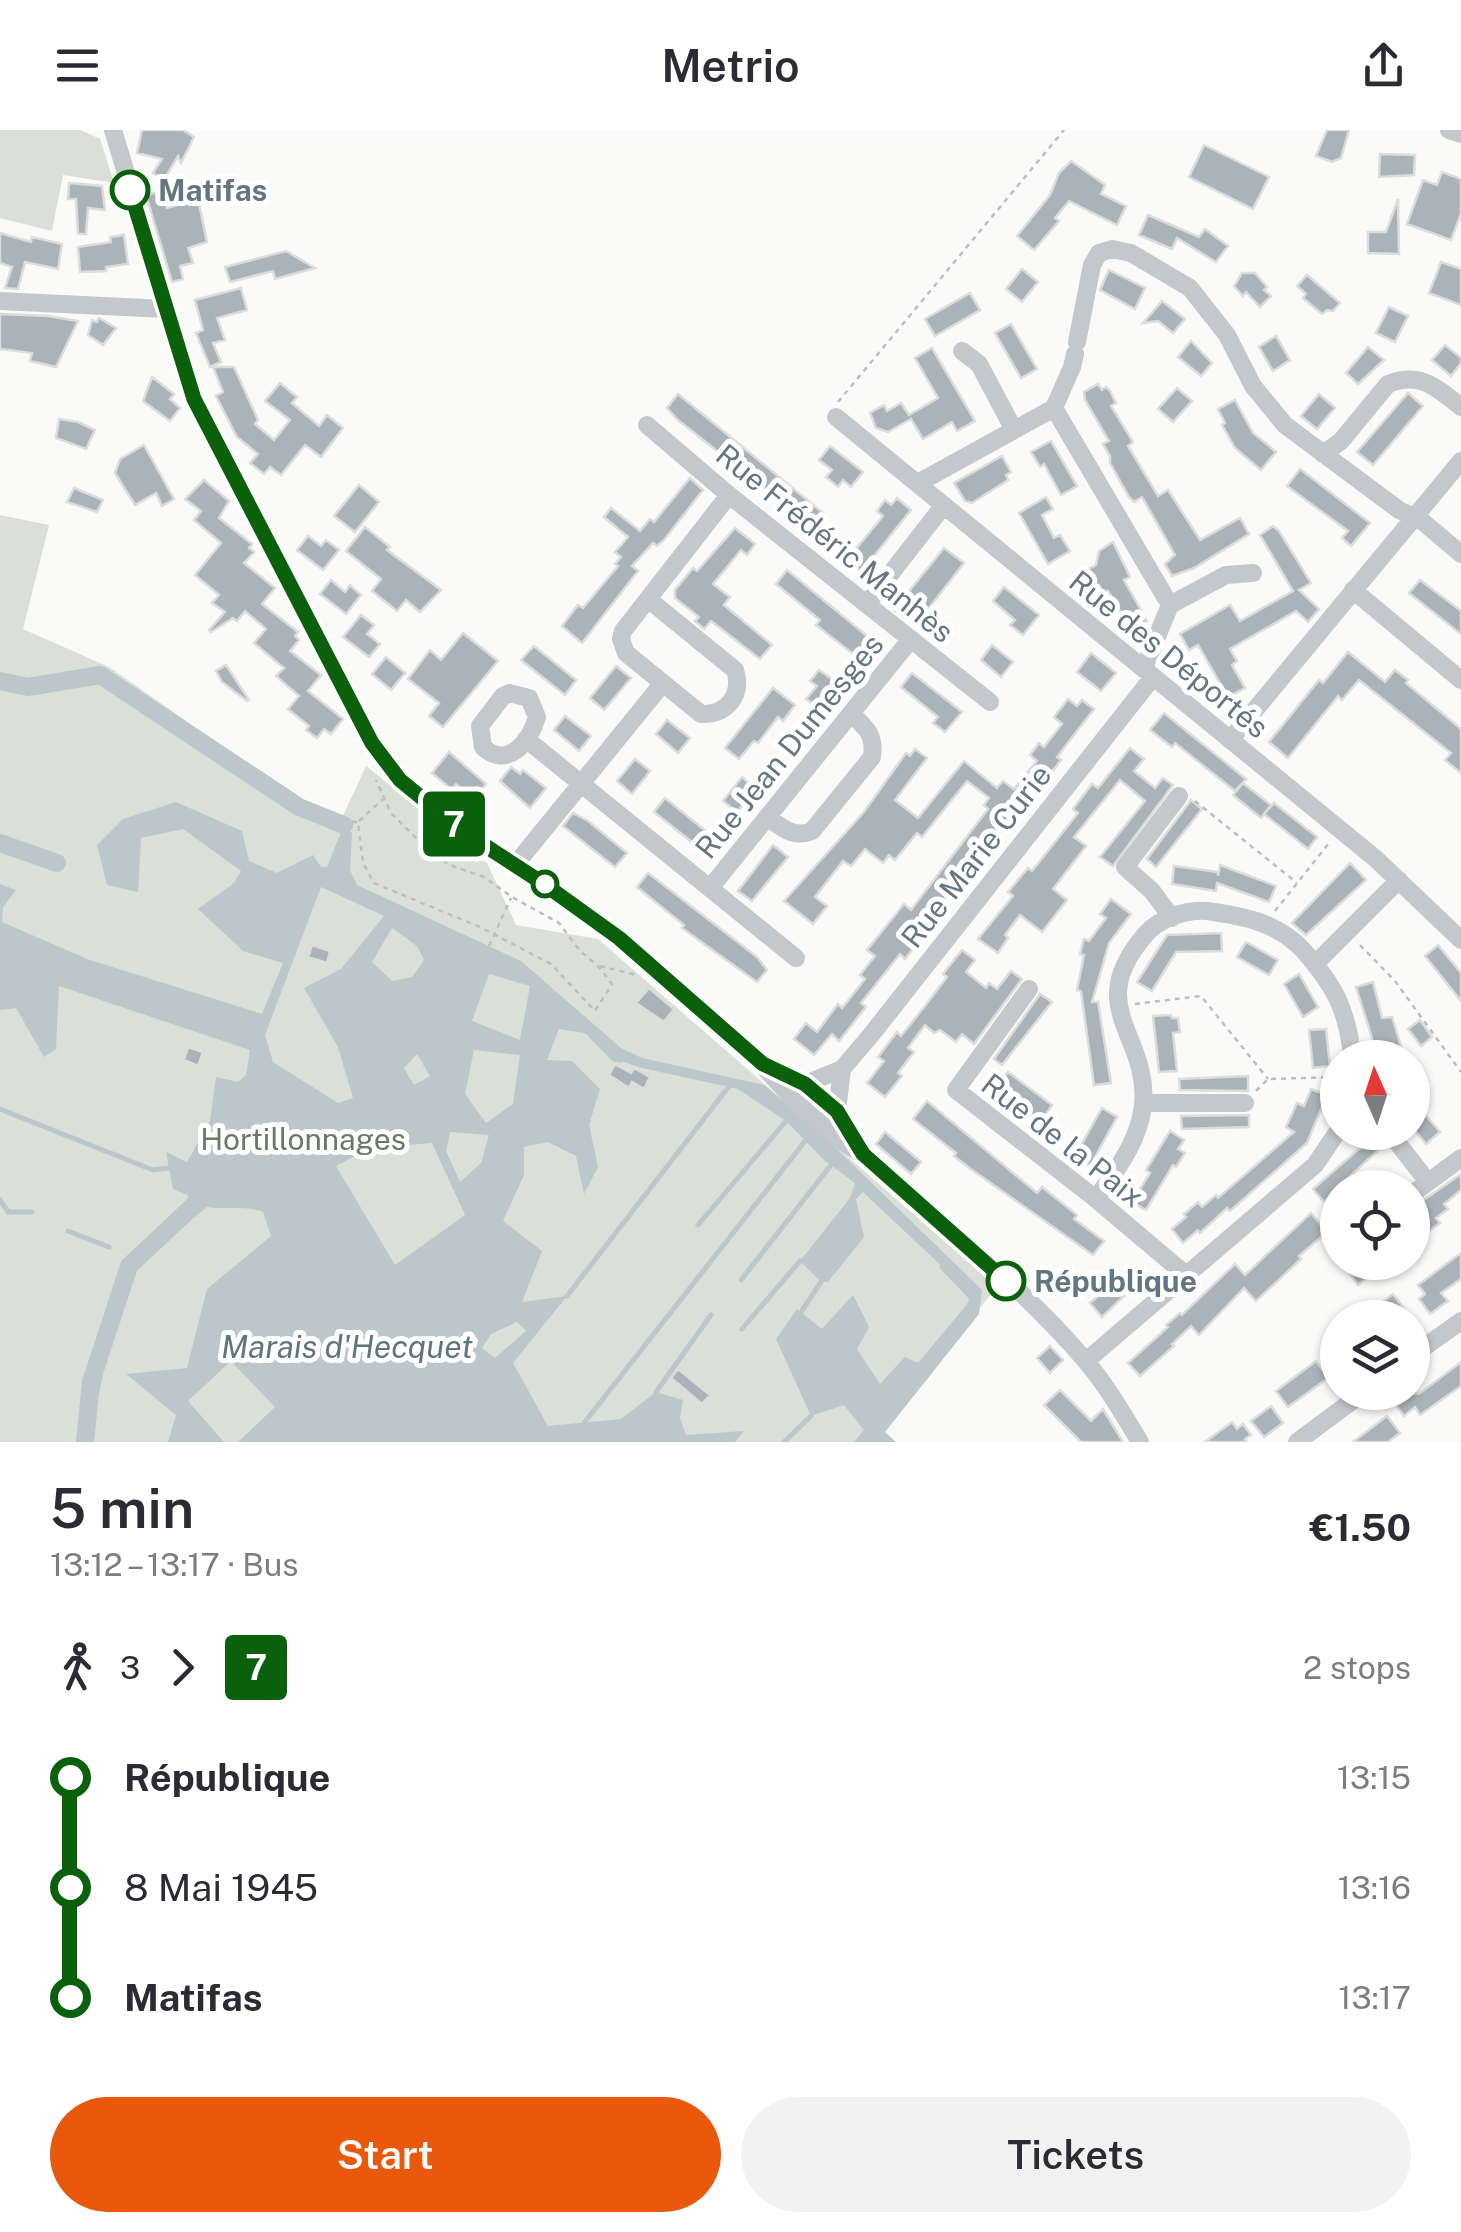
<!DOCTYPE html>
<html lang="en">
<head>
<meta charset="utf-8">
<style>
  body { margin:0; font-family:"Public Sans",sans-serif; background:#f2f2f3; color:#2b2b33; height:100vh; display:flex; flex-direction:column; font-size:38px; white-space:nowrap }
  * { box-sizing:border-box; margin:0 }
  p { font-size:32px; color:#7c7c81 }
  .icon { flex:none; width:55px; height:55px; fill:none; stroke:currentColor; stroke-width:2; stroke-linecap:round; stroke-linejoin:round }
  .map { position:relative; height:1312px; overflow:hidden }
  .side { display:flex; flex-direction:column; background:#fff; flex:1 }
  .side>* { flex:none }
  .badge { padding:0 20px; border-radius:8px; font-size:35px; line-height:65px }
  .needle { width:65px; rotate:357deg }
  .buttons { position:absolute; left:1320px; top:910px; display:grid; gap:20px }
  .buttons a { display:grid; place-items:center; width:110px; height:110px; border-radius:50%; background:#fff; box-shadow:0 2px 8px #0004; font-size:50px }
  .map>.badge { position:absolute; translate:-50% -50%; box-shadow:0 0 0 5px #fff }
  .legs { display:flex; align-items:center; gap:15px; height:110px; padding:0 50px; font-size:32px }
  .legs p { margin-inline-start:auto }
  .overview { display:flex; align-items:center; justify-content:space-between; height:170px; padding:0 50px }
  h1 { font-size:55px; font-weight:600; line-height:75px }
  .action { display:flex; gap:20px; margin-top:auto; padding:20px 50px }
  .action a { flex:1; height:115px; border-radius:60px; background:#ea580c; color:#fff; font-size:40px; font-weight:600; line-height:115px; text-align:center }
  .action a+a { background:#f2f2f3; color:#2b2b33 }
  ul { padding:0 50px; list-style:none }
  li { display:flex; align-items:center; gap:35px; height:110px; font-size:38px }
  li i { display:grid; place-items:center; width:15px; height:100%; margin:0 12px; background:currentColor }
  li i::after { content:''; width:25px; height:25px; margin:-12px; border:8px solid; border-radius:50%; background:#fff }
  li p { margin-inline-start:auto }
  li:first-child i { background:linear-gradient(#0000 50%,currentColor 0) }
  li:last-child i { background:linear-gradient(currentColor 50%,#0000 0) }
  header { display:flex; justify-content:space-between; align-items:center; height:130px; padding:0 50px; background:#fff; font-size:45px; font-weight:600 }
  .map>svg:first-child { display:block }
  .green { fill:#dadfd7 }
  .water { fill:#bbc7cb; fill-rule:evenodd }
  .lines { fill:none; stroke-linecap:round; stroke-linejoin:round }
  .stream { stroke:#bbc7cb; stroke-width:5 }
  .canal { stroke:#bbc7cb; stroke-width:18 }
  .building { fill:#aab3b9; stroke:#dcdcda; stroke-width:2.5 }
  .path { stroke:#bbbfc2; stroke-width:2.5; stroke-dasharray:5 5; stroke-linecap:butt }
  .minor { stroke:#c3c8cc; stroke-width:18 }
  .line-1-casing { stroke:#fff; stroke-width:22 }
  .line-1 { stroke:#0b610b; stroke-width:15 }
  .stop-1-dot { fill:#fff; stroke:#0b610b; stroke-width:5 }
  .labels { text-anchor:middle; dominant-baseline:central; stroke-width:10; stroke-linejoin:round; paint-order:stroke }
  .stop-label { font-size:30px; font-weight:bold; fill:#657683; stroke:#fff; text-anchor:start }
  .street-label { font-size:30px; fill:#657683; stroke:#fff }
  .park-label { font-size:30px; fill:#687a64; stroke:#fff }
  .water-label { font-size:32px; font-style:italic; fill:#60757c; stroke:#fff }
</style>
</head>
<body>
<header><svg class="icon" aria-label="menu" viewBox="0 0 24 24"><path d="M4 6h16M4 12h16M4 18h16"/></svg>Metrio<svg class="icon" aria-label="share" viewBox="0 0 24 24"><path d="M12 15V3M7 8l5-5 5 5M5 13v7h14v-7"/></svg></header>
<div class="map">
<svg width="1461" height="1312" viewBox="0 0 1461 1312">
  <rect width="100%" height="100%" fill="#fafaf8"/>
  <path class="green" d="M0,0H81L100,9L114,53L63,45L52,101L0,88Z
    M0,385L49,395L23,499L109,537L298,669L343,686L366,636L487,733L516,795L598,809L997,1157L876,1302L885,1312H0Z"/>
  <path class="water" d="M176,672L242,701L249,731L277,743L313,725L321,737H327L344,695L352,703L350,740L357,755L521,831L621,918L642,928L764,955L811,994L982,1160L979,1184L885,1302L896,1312H854L864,1300L844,1275L811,1286L776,1209L797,1179L822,1199L853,1165L869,1197L857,1219L880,1254L905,1227L918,1233L968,1173L970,1164L967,1160L863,1062L856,1069L864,1107L828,1152H821L800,1131L850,1068L855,1053L824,1030L786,991L738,959L642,938L615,929L604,915L584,903L559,899L547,930L572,931L600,959L589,995L598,1037L584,1064L576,1026L548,1012L524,1017V1045L503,1091L542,1121L522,1172L567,1166L513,1233L548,1296L621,1289L656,1262L683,1270L680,1288L686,1305L744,1301L735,1312H238L275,1277L231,1231L188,1271L224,1312H168L176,1285L126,1244L187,1238L207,1159L271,1106L263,1082C244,1075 227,1080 207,1077L140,1133L111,1205L89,1312H84L103,1216L135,1127L199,1070L173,1059L166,1022L187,1032L210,991L216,947L238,952L246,945L250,920L59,856L56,919L44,927L16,878L0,880V754L16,760L3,777L2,792L87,829L262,884L283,833L243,821L198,779L234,753L241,741L183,699L141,708L138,762L107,755L97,715L123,689ZM321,757L384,786L341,839L304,858L338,917L353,968L338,973L273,932L265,905ZM392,798L417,816L424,830L412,847L392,851L372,832ZM489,844L530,856L520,910L472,891ZM474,920L520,925L513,974L486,993L465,964ZM417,924L430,946L414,955L404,938ZM450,1002L489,1005L481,1033L460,1052L446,1021ZM432,1013L465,1085L395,1135L336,1036L370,1018ZM517,1192L526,1201L495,1228L482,1218L491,1204Z"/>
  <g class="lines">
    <path class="stream" d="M591,906L614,929L620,930
      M0,979L153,1040L169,1038
      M0,1070L8,1082H32
      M698,1095L786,991
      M68,1101L109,1117
      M942,1137L973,1169
      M741,1150L831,1035
      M567,1166L730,955
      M801,1182L821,1152
      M742,1199L800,1131
      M656,1262L711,1185
      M584,1293L806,1010
      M784,1312L811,1286"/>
    <path class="canal" d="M0,551L28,557L100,545L299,677L344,695
      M0,713L57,733
      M85,1312L91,1252L129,1136L195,1074L205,1047"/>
  </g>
  <path class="building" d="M142,0H183L194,7L181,33L178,26L164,50L153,43L162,29L137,23Z
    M1327,0H1349L1341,28L1332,32L1316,26Z
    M1204,15L1269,47L1253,79L1189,47Z
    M1380,24L1415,25L1414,45L1379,47Z
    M1071,31L1105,55L1101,64L1126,76L1117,95L1069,71L1055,88L1059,91L1034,120L1017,106L1050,65L1059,43Z
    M1442,42L1461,49V84L1451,110L1407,94L1423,50L1437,55Z
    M69,53L102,56L105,80L88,78L86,104H78L76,69H68Z
    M162,61L167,78L198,69L207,112L188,118L193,133L180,136L183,149L172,152L146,65Z
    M1398,69L1399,124L1368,123V102H1386Z
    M1148,85L1199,107L1205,99L1228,116L1216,132L1177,108L1172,119L1139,105Z
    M0,103L31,112L32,107L62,114L58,139L25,132L18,159L5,158L12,137L0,133Z
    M124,105L128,134L106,137V141L80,142L78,117L111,112L110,107Z
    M286,121L315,138L275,149L273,141L230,152L225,137Z
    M1441,132L1461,139V175L1429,163Z
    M1022,139L1038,152L1022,172L1006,159Z
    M1109,140L1145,158L1135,179L1100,160Z
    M1242,143H1255L1267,157L1264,160L1271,166L1260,177L1246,162L1243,166L1234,156Z
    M1307,145L1340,173L1333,181L1327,180L1322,184L1303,168L1306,164L1297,156Z
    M241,158L247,180L217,188L225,210L213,213L221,232L210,237L196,203L203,200L195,170Z
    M970,163L980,180L935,206L925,189Z
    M1162,171L1185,189L1173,203L1158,191L1143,193Z
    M1389,177L1408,186L1395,212L1376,203Z
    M0,184L48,186L78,191L56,237L30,231L32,223L0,219Z
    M99,188L116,198L103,215L88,205L92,190L97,192Z
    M1011,194L1037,239L1021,248L995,203Z
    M1276,206L1290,230L1273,241L1259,217Z
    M1191,211L1212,233L1201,246L1178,227Z
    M1445,215L1461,228V233L1451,246L1432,230Z
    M1368,217L1384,230L1358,254L1346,243Z
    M932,218L975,291L957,301L952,292L923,309L911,289L888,302L876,298L870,283L884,275L887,281L901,273L909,285L938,268L915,228Z
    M213,237H234L258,290L255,294L274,310L290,290L265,271L280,253L297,267L292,273L319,296L327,285L343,298L321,327L305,315L281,345L270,337L264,344L250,333L258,324L237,307L216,266L223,262Z
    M152,247L174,264L170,269L180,278L170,291L143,271Z
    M1098,254L1102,260L1106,257L1110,261L1116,273L1111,276L1133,312L1128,316L1158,366L1168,360L1200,410L1240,388L1249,404L1194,438L1172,446L1165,434L1175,425L1142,367L1134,372L1129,367L1110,333V326L1103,314L1109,311L1085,270L1084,262Z
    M1177,258L1192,271L1173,292L1158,279Z
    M1408,263L1423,276L1373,335L1357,322Z
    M678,264L823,383L812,396L678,290L667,278Z
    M1319,264L1335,278L1317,299L1301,286Z
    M1235,270L1253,303L1276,322L1261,340L1235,318L1222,295L1225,293L1218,279Z
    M59,289L78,292L95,300L86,319L56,308Z
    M1051,311L1077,356L1061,365L1044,334L1040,337L1031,322Z
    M144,315L174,369L162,376L156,363L135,375L115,343L120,329Z
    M830,316L863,342L851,357L843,350L838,357L826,347L832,340L819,330Z
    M1002,326L1011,342L1006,345L1008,350L972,373L965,371L954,353Z
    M1300,339L1370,393L1351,416L1342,408L1348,401L1287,356Z
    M690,348L703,360L664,410L657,416L653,413L632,436L638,441L582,513L562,496L578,475L583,478L618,436L615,434L621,427L615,422L628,407L604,387L611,378L640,401L650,389L654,392Z
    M204,350L229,371L219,388L252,414L249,418L254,422L244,433L275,458L262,474L298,502L295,506L299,510L290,521L321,545L308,561L343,589L331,604L324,599L317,608L306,600L309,596L288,579L299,566L276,546L284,538L254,513L266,499L245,481L237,491L233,488L211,502L209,500L225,482L212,473L219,465L195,445L221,413L194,390L201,381L185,369Z
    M359,355L379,372L355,402L334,386Z
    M74,358L103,370L97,382L67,372Z
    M1046,367L1053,379L1042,385L1054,408L1060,405L1070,421L1048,434L1019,383Z
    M897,368L911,380L861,442L847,430L883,386L877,381L885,370L891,375Z
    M1273,396L1279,401L1311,453L1299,460L1319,479L1308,492L1296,481L1230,519L1237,531L1232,535L1245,558L1228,567L1198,515L1189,520L1180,504L1230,475L1240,491L1293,461L1260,405Z
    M365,397L390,417L387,420L441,460L420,482L406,470L397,481L372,461L381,449L346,421Z
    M735,398L755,414L747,425L741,420L713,454L730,467L724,475L772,515L760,529L711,491L704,499L695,491L699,487L675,468V460L693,438L697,441Z
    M308,406L321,416L326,410L339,420L323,440L297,420Z
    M1113,412L1130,447L1124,450L1147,491L1131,500L1108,461L1103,463L1099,455L1082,464L1072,448L1096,435L1099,421Z
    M944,418L964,433L925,483L915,475L905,488L894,480Z
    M787,440L884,520L870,537L816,495L820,490L776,454Z
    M331,450L345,462L350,455L361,465L346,484L320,464Z
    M1420,450L1461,481V504L1409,463Z
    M1004,457L1039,485L1023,505L1010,495L1015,490L993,471Z
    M361,485L374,495L367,504L380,514L369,527L343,507Z
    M463,503L498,531L443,597L429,586L439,573L408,549L430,520L441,530Z
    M992,515L1013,532L1001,547L981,530Z
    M534,516L576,550L565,565L521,530Z
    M1348,522L1385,552L1395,540L1408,550L1406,553L1461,599V643L1445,630L1451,623L1359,550L1342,570L1338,566L1288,628L1269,612L1319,550L1323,553Z
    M1091,523L1116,543L1101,561L1077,542Z
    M386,527L405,543L391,560L372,544Z
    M226,535L249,570L247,571L222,552L216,541Z
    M616,536L631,548L604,580L590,568Z
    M819,540L840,555L821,580L806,569L817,556L810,551Z
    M912,543L962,582L945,602L933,593L938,587L901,557Z
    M773,558L795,575L783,591L778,587L758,613L754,611L739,629L725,618Z
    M1068,569L1077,576L1082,570L1094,579L1057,627L1061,630L1035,664L1030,660L991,709L997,713L969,746L965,743L926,791L931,795L905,829L900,824L861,873L866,877L839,911L832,904L814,925L794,909L806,893L817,902L838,874L842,878L865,849L860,845L875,826L867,820L904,774L911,780L988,679L984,675L989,668L967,651L922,707L917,703L895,730L889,725L883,733L865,719L851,736L843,731L815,767L827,776L813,794L784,771L864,682L906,623L910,626L915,619L927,628L895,670L918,688L964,631L997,658L1003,651L1014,659L1037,631L1030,625L1039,613L1044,617L1062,594L1054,587Z
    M1164,583L1246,649L1235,661L1175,613L1172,617L1150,600Z
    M565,586L591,606L579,621L554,600Z
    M667,590L690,608L678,623L656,604Z
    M1130,618L1144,629L1134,641L1155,658L1163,648L1173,655L1113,736L1100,727L1145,671L1120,650L1074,707L1086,716L1053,759L1067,770L1042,802L1020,785L1005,805L1008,808L998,823L978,809L1013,766L1008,762L1028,738L1032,741L1078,683L1073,679L1092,654L1098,658Z
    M449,622L486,654L474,669L456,654L452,660L432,643Z
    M635,629L650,641L632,664L617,651Z
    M511,637L520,644L523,640L546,658L530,678L500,651Z
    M742,647L756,659L737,682L723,671Z
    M1243,653L1271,675L1261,688L1233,665Z
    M665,668L723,715L712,728L654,682Z
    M1191,670L1202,679L1156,737L1147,729Z
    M1274,673L1317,707L1308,719L1264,684Z
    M573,683L588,691L627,723L615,737L563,696Z
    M773,715L788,727L752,771L738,761Z
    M1350,733L1366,750L1306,805L1292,793Z
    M1220,735L1276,756L1269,772L1217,753L1216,761L1172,754L1174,736L1218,742V746Z
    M648,743L757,827L767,840L757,852L682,798L684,795L637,757Z
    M1111,769L1131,784L1109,813L1092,872H1098L1111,953L1094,955L1081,861L1077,860L1084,825L1080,824L1084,809L1089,811L1106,788L1100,784Z
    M1221,803L1222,821L1176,822L1152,861L1137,852L1167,805Z
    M1246,812L1278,830L1269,845L1237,827Z
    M312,815L330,821L327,833L308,827Z
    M1438,815L1461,843V871L1425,826Z
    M962,820L975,830L966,842L986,858L989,853L997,859L1011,841L1022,849L974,914L962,904L956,912L940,900L934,903L925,895L908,918L914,922L898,943L902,946L885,967L867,953L884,931L878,927L897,902L901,906L925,876L947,847L943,844Z
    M1299,844L1318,877L1303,887L1284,854Z
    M1373,852L1382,888L1392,887L1401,916L1393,923L1378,927L1356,857Z
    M649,858L674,879L664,892L636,873Z
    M1040,864L1052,872L1002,935L994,929Z
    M1171,885L1172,888H1178L1180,902L1173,903L1177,941L1159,942L1153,886Z
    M1420,890L1432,907L1421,916L1408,899Z
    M1326,899L1330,936L1313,938L1309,900Z
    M188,917L203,922L198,936L184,930Z
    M615,934L631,943L634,938L650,947L644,959L632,952L629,958L609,945Z
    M1008,942L1052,975L1038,997L993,961Z
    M1248,946V961L1180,960L1179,949Z
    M1311,959L1327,965L1307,1013L1230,1081L1227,1078L1200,1103L1198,1100L1183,1113L1172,1099L1186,1087L1184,1084L1198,1072L1202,1077L1216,1065L1218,1068L1294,1002L1286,997L1297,973L1304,976Z
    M1412,969L1440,1002L1426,1014L1412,997Z
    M927,971L1037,1063L1042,1057L1077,1085L1074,1089L1104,1111L1093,1125L968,1037L954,1026L956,1023L913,989Z
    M1102,978L1117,987L1090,1036L1075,1026Z
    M1249,985V997L1182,999L1181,986Z
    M1170,1001L1184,1010L1178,1019L1185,1023L1176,1037L1173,1035L1146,1080L1132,1072L1150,1043L1146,1040Z
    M885,1002L921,1032L911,1044L876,1014Z
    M1374,1006L1383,1016L1350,1046L1360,1058H1338L1324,1072L1313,1059Z
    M1461,1044V1060L1444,1074L1448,1079L1436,1088L1440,1093L1412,1113V1078Z
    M1311,1083L1327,1102L1299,1126L1301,1129L1256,1171L1244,1158L1199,1205L1191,1196L1172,1214L1174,1216L1140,1246L1128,1233L1168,1197L1166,1195L1180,1183L1182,1185L1235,1134L1245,1145Z
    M1461,1123V1149L1441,1163L1448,1171L1430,1184L1419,1169L1425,1164L1418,1155Z
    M1363,1132H1388L1358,1155L1349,1143Z
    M1131,1136L1142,1149L1102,1187L1090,1173L1097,1167L1093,1162L1114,1144L1116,1147Z
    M1393,1164L1411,1188H1361Z
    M1050,1216L1063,1230L1050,1243L1037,1228Z
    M1316,1231L1328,1248L1288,1277L1276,1261Z
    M1461,1232V1256L1420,1285L1415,1277L1404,1286L1393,1271L1404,1262L1419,1264Z
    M678,1239L710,1265L702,1274L671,1248Z
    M1060,1260L1091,1291L1103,1279L1123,1312H1081L1044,1275Z
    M1271,1276L1283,1293L1264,1307L1251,1291Z
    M1387,1286L1400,1303L1388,1312H1353Z
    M1232,1292L1237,1299L1243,1294L1251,1305L1245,1309L1247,1312H1205Z"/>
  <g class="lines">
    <path class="path" d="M838,272L1064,0
      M1195,671L1297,753
      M359,691L383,669
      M352,692H358L363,733L374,753L480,797L551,834L595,881L612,854L598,836L580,821L559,793L512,767L484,747L450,735L432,724L391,683L376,650
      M1275,781L1329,713
      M1360,815L1395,851L1461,942
      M489,816L511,768
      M600,836L636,845
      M1135,874L1201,866L1268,949
      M1256,961L1268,949L1338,947"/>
    <path class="minor" d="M113,0L194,269L372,613L400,650L461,700L544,754L619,808L747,919L799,975L838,1009L863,1025C937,1090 1019,1153 1084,1229C1106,1254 1123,1284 1140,1312
      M1449,0L1461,4
      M0,171L166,179
      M1077,212L1092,135L1099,123L1112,119L1131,123L1190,158L1227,205L1253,256L1285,295L1399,380L1422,391L1461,424
      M962,221L979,234L1013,298
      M1054,278L1170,475L1144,538
      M1054,278L1072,237L1075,224
      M836,287L1376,729L1461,810
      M647,295L729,365L990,572
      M1323,324L1341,311L1388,254C1420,241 1437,258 1461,277
      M918,353L1054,278
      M1353,460L1461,550
      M648,469L735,540C743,565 727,585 701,584L626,523L621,509L623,501L729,365
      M867,474L944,375
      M1170,475L1226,445L1253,443
      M509,563L529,568L537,587C530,612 507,640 483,617L480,596L503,566Z
      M526,609L796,828
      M1230,610L1461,331
      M767,687C782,697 793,709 812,701L872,627C875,605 867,598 851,584
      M515,735L663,553
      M710,758L911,509
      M1172,788L1152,761L1125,737L1179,666
      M1315,834L1399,750
      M1029,859L956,960L1096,1069L1186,1145
      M763,934C815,960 830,970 861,1020
      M1143,973H1245
      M799,975L805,954L842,939L871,905L1153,547
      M830,985L837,981L842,939
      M1389,1002L1428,1052
      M1412,1064L1461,1028
      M1096,1069C1116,1040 1139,1012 1143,975C1150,905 1082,878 1145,805C1158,789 1186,779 1207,781C1243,786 1277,792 1303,820C1334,855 1348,880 1352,928
      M1412,1226L1461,1191
      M1086,1231L1315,1035L1338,1001
      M1297,1312L1364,1262"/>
  </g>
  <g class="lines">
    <g class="line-1-casing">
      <path id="line-1" d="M130,60L194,269L372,613L400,650L461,700L544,754L619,808L763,934L805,954L837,981L863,1024L1006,1151"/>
    </g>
    <use href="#line-1" class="line-1"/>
  </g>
  <g class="stop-1-dot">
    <circle cx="130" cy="60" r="18"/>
    <circle cx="545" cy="754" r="12"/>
    <circle cx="1006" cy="1151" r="18"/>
  </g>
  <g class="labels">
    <g class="stop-label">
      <text x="158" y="60">Matifas</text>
      <text x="1034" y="1151">République</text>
    </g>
    <g class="street-label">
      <text transform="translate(835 413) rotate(39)">Rue Frédéric Manhès</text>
      <text transform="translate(1169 524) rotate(39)">Rue des Déportés</text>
      <text transform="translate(789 616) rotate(-51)">Rue Jean Dumesges</text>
      <text transform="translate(976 726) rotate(-52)">Rue Marie Curie</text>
      <text transform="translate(1063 1010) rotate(38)">Rue de la Paix</text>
    </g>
    <g class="park-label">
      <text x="303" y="1009">Hortillonnages</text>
    </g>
    <g class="water-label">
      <text x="347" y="1216">Marais d'Hecquet</text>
    </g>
  </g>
</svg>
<div class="buttons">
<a><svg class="needle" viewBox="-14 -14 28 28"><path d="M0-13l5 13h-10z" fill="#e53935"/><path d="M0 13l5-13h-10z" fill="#7c7c81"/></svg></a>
<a><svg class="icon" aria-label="locate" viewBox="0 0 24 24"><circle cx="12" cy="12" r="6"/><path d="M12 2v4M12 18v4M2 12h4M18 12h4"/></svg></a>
<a><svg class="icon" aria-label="layers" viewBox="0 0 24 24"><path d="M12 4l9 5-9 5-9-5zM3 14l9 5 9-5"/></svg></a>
</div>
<b class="badge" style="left:454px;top:694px;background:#0b610b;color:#fff">7</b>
</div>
<section class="side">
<div class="overview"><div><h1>5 min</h1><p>13:12 – 13:17 · Bus</p></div><b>€1.50</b></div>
<div class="legs"><svg class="icon" aria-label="walk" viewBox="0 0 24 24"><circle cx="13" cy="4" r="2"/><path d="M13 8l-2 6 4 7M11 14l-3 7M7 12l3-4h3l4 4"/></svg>3<svg class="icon" aria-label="forward" viewBox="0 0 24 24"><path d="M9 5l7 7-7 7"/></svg><b class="badge" style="background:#0b610b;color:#fff">7</b><p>2 stops</p></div>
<ul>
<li><i style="color:#0b610b"></i><b>République</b><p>13:15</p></li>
<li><i style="color:#0b610b"></i><span>8 Mai 1945</span><p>13:16</p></li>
<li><i style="color:#0b610b"></i><b>Matifas</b><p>13:17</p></li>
</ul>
<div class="action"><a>Start</a><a>Tickets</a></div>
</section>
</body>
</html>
